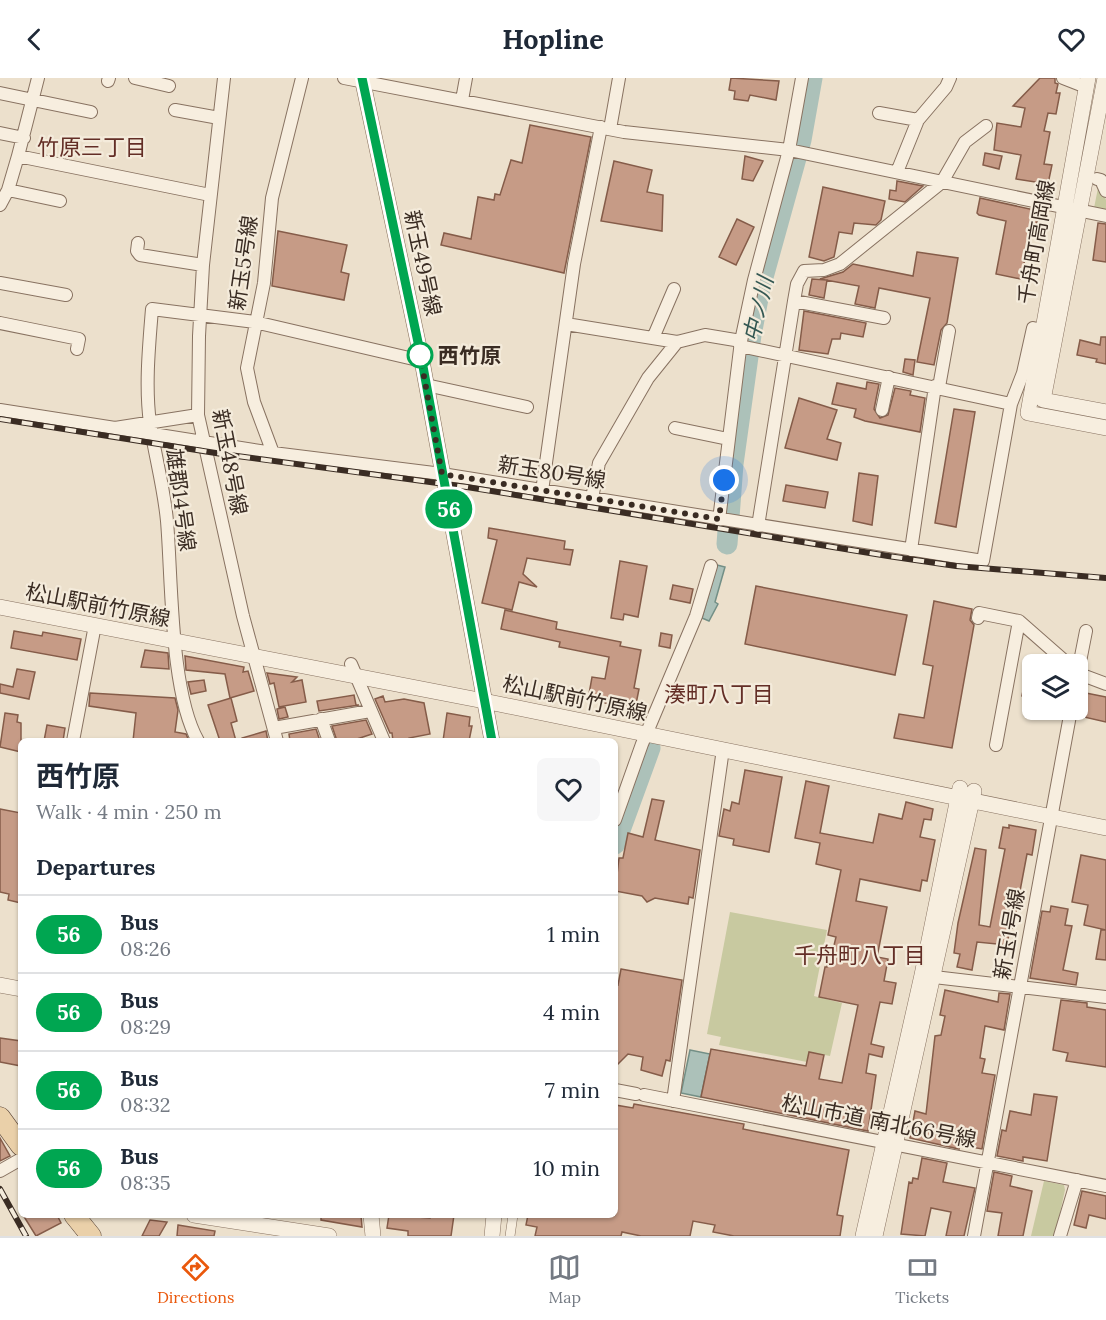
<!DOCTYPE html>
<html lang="en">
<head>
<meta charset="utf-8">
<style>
  body { margin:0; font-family:Lora,"Noto Sans JP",serif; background:#f6f6f7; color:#1f2937; height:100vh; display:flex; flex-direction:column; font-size:22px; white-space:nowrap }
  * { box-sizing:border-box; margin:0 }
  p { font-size:20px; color:#747a83 }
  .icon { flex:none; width:33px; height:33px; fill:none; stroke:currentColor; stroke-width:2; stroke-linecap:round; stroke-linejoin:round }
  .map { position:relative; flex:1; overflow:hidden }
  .details { position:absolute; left:18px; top:660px; width:600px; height:480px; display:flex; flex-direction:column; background:#fff; border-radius:9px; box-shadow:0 2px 4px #0004 }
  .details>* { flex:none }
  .badge { padding:0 12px; border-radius:20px; font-size:21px; line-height:39px }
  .controls { position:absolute; left:1022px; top:576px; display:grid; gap:12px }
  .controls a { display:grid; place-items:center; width:66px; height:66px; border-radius:9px; background:#fff; box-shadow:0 2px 4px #0004; font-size:30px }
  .you { position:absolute; width:30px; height:30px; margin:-15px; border:4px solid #fff; border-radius:50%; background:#1a73e8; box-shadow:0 0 0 9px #1a73e833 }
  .map>.badge { position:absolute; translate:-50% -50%; box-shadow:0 0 0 3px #fff }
  h2 { padding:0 18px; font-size:22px; line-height:54px }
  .round { display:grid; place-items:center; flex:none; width:63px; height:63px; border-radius:9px; background:#f6f6f7 }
  .headline { display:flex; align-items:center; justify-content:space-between; height:102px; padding:0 18px }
  h1 { font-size:28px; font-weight:700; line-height:45px }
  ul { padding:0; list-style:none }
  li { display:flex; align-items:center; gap:18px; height:78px; padding:0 18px; border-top:2px solid #e0e1e3 }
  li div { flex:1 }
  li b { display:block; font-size:22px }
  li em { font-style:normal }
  li .badge { min-width:66px; font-weight:700; text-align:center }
  header { display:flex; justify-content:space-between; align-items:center; height:78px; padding:0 18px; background:#fff; font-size:27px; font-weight:700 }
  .tabs { display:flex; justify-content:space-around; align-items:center; height:84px; border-top:2px solid #e0e1e3; background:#fff; font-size:16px; color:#747a83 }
  .tabs a { display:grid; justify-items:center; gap:3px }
  .tabs .selected { color:#ea580c }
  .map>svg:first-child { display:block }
  .green { fill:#c8c9a0 }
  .water { fill:#acc1b9; stroke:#738f86; stroke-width:1.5 }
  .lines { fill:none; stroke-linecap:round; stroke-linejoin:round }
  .river { stroke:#acc1b9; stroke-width:21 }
  .building { fill:#c69b86; stroke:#855c49; stroke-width:1.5 }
  .pedestrian-casing { stroke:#887261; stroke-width:10 }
  .minor-casing { stroke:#887261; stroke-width:14 }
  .tertiary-casing { stroke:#887261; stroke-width:16 }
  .primary-casing { stroke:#564134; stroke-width:21 }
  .pedestrian { stroke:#f7eedf; stroke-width:9 }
  .minor { stroke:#f7eedf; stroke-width:12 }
  .tertiary { stroke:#f7eedf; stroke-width:15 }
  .primary { stroke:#ead0a9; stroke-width:20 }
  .rail-casing { stroke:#3a2c23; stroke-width:6 }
  .rail { stroke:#f4ebdb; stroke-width:4; stroke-dasharray:11; stroke-linecap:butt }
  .line-casing { stroke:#fff; stroke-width:14 }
  .line { stroke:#00a651; stroke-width:9 }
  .walk { stroke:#3a2c23; stroke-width:6; stroke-dasharray:0 10.8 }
  .stop-dot { fill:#fff; stroke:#00a651; stroke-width:3 }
  .labels { text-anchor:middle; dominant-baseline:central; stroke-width:4.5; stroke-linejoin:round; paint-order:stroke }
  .street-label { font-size:21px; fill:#3a2c23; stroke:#f4ebdb }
  .stop-label { font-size:21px; font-weight:bold; fill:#3a2c23; stroke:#f4ebdb; text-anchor:start }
  .neighbourhood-label { font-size:22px; fill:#632e26; stroke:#f4ebdb }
  .water-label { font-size:22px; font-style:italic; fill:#345853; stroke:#f4ebdb }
</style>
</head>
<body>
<header><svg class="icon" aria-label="back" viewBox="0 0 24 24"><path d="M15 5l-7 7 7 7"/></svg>Hopline<svg class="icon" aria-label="heart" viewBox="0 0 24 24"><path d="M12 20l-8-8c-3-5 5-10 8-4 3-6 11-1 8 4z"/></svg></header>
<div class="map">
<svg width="1106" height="1158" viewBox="0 0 1106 1158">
  <rect width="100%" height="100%" fill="#ece0cc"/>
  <path class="green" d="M1098,110H1101L1106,122V134L1094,130Z
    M730,834L827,852L814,918L842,925L830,978L809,974L807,984L719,967L721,959L707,956Z
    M1044,1103L1064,1107L1065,1112L1055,1158H1031Z"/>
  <path class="water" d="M717,487L725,489L715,524L718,526L709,543L702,540Z
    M646,669L653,671L628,741L622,739Z
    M690,972L710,976L701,1019L681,1015Z"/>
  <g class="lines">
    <path class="river" d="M727,466L733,386L751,257L760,210L801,62L812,0
      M615,766L650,670"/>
  </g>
  <path class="building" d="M731,0L779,3L776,22L750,17L748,23L734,21L735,13L729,12Z
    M1040,0H1055V5L1058,6L1056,15H1060L1056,36L1048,35L1044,53L1050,54L1044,86L1052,87L1048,106L1016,101L1021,77L994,72L997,45L1021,49L1025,30L1013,28Z
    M530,47L591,59L564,195L441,167L444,155L471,161L478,119L494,122L495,116L500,117L511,82L522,85Z
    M985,75L1002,78L999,91L983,87Z
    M745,78L763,83L753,103L742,101Z
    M614,83L652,92L647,114L663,117L662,153L601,143Z
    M897,103L923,108L905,124L889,121L890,112L896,113Z
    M823,109L885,123L881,142L876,147L854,145L852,156L839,154L834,179L824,183L809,179Z
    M980,120L1039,133L1036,150L1031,149L1021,201L996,196L1006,143L979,137L977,135Z
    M737,141L754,149L736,187L719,179Z
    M1098,145L1106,146V184L1093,182Z
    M278,153L347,167L341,194L349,196L344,222L272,208Z
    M917,174L958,180L947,245L941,252L934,287L917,284L930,220L879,210L875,230L855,226L859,208L820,201L843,194L853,186L913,198Z
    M812,201L827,202L824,220L809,217Z
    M804,233L866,245L863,259L841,255L840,261H832L828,276L799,272Z
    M1101,259H1106V286L1096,284L1097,281L1077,277L1080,262L1100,267Z
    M905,281L915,282L913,297L903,294Z
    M867,304L879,306L874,331L880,340L888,337L895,310L911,313L910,317L925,320L920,354L865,343L854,339L856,331L832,326L837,305L866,311Z
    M799,320L837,332L827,361L841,365L837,382L785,370Z
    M954,331L975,334L956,449L935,445Z
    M859,395L878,398L872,447L853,443Z
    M786,407L828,414L825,430L783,423Z
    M489,450L565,463L564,471L573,472L570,487L527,480L523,496L537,509L519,504L512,532L482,525L497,462L488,460Z
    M620,483L647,488L638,539L624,536L623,542L611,540Z
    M673,507L693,511L690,525L670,521Z
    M756,508L907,537L895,597L745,566Z
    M934,523L972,531L970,542L974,547L952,670L894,660L899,636L924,640L933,588L923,586Z
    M505,532L557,544L556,551L621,564L620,568L641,572L634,610L639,611L635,631L600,624L601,619L589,616L592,599L605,601L609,579L559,569L560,564L501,551Z
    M14,553L42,558L43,554L81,561L77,582L11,570Z
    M661,555L672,557L670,570L659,568Z
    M145,572L168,575L169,591L141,589Z
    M185,578L244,589L243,594L248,593L254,613L230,620L225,596L186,592Z
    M17,591L35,594L29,621L0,615V606L13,609Z
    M1027,592H1032V620L1022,618Z
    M267,595L297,599L292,604L302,602L306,624L279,629L274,605L270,606Z
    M204,602L206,613L191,616L188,604Z
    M1081,614L1106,619V644L1084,639L1086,630L1082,625Z
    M90,615L175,620L178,632L175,654L186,656L189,663H133L136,635L89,628Z
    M354,617L356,627H359L319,633L317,623Z
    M383,618L385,624L404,621L424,625L430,656L409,660V663H393L392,655H390L375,621Z
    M231,620L237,643L231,645L236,663H220L208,627Z
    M285,629L288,639L279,641L277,631Z
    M5,635L18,637L17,644L21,645V674L0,669Z
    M447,635L470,639L469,648H472L469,663H443Z
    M366,642L372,656L351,663H337L332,648Z
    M47,647L65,650L63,663H44Z
    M316,651L320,663H290L289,656Z
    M266,653L268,663H242V660Z
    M745,692L782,699L769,774L733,767L734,761L719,758L724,731L730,733L732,724L739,726Z
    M806,703L829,708L820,755L873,765L879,736L902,741L906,724L933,731L931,742L924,741L920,759L935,762L927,803L922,802L920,813L860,801L856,823L887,829L877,879L888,881L884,903L896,905L892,926L880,924L871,966L884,969L882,979L869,976L866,995L876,997L868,1053L701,1019L711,971L806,988L809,974L824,977L819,1001L842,1005L858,927L819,919L825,889H827L830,876H832L836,859L828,857L841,792L816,786L820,765L795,760Z
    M652,721L664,723L655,762L700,772L693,820L689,819L688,826L655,820L647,824L642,818L615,813L619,780H623L628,755L643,759Z
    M0,731L21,735V825L8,822L9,816L0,814Z
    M1009,747L1036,752L1032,777L1027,776L1013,850H1010L1007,867L977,864L972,892L957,889L960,876L954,875L958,845L975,770L986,772L979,847L990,849L1005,771L999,770L1003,749L1009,750Z
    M1081,777L1106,782V852L1084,847L1088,827L1072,824Z
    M1051,828L1068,831L1065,847L1072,848L1063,892L1078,895L1076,907L1030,900L1042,833L1050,834Z
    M1101,852H1106V882L1096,881Z
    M621,891L682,902L670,983L666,982L662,998L641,992L643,979L628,976L615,989V906L618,907Z
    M945,912L998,924L999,915L1010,916L1004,952L985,948L980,980L985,981L982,995L995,997L982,1071L960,1067L959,1071L910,1060L915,1033L926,1036L935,958L941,957L945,938L940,937Z
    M1061,922L1087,925V929L1106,932V989L1066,983L1068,975L1053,972Z
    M0,960L21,963V988L0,984Z
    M1034,1016L1057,1019L1047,1083L1023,1079V1083L997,1078L1002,1052L1006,1053L1010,1033L1031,1037Z
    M634,1026L744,1046L743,1051L849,1072L837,1137L843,1138L840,1158H734L713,1154L715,1147L693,1143L690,1158H641L622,1154L621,1158H535L537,1149L526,1147L528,1137H615V1027L633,1030Z
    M0,1060L10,1078L0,1083Z
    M922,1080L947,1085L943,1104L975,1110L964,1158H946L951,1134L931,1130L925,1158L901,1156L909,1104L912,1105L913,1100L918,1101Z
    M994,1094L1012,1098L1010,1108L1032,1113L1023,1158H998L1002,1135L987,1133Z
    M1082,1113L1106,1118V1141L1089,1137L1086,1150L1074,1147Z
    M23,1137H57L61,1145L36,1158Z
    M321,1137H361L362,1149L321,1142Z
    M389,1137L430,1140V1137H454L451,1158H408V1153L387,1150Z
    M150,1142L167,1144L159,1158H142Z
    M178,1147L215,1153L214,1158H177Z"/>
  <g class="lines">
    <g class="pedestrian-casing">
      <path id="pedestrian" d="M510,1158L513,1137"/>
    </g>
    <g class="minor-casing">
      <path id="minor" d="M135,0L169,8
        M224,0L203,187L199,258L198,337L243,538L277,663
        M344,0L624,54L789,72L1106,138
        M1063,0L1086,9
        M108,3L109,0
        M0,15L91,34
        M462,22L466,0
        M175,32L219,40
        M879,35L918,42
        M610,51L619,0
        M0,55L24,60
        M18,78L38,0
        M897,94L918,42L946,9L950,0
        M1097,101L1101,102L1106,113
        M8,112L60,123
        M0,127L8,112L18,78L210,117
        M138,165L137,173L140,177L203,187
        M0,205L66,217
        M794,223L884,240
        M0,245L79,261L77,271
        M566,246L677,264
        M653,260L674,211
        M740,268L1011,326
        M426,307L527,329
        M939,309L949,253
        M0,332L115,350L198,337
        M882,332L889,299
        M115,350L273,375L442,396L983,483L1011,326L1023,295L1033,250L1042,252
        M675,350L728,361
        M273,375L254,324L247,290L264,205L272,120L302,0
        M542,413L574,186L601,49
        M592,420L599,385L648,300L677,264L705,257L741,263
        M719,442L741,263L754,202L789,72L802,0
        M758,448L794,223L797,206L804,193L824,192L840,186L942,104L965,64L986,48
        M911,472L935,308
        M978,540L979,535L1019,543L996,667
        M1019,543L1068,586
        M351,586L384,663
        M1077,595L1106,606
        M1077,599L1086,553
        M321,641L329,663
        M274,650L370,633
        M73,663L95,547
        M198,663C170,614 172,502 167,443C164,410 155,378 150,345C145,308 149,268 152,231L255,244L422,283
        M615,742L642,666L696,538L711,488
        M934,899L1106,919
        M615,1012L636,1016
        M644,1017L1106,1108
        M673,1023L723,671
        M0,1093L21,1081
        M974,1158L1071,632
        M1060,1158L1077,1102"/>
    </g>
    <g class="tertiary-casing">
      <path id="tertiary" d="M362,0L422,283L492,663
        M1088,0L1028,335L1106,350
        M1105,0L1043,322L1106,334
        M0,529L484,623L1106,750
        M0,907L21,911
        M194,1137L329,1158
        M371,1137L373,1158
        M492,1158L494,1137
        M863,1158L922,897L960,710
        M875,1158L974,713"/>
    </g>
    <g class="primary-casing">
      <path id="primary" d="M0,1039L21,1068
        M74,1137L91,1158"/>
    </g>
    <use href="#pedestrian" class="pedestrian"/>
    <use href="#minor" class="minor"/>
    <use href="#tertiary" class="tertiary"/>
    <use href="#primary" class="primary"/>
    <g class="rail-casing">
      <path id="rail" d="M0,341L222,376L467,409L888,478L956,488L1106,500
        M0,1111L26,1158"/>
    </g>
    <use href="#rail" class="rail"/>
  </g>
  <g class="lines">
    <g class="line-casing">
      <path id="line" d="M362,0L422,283L492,663"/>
    </g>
    <use href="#line" class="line"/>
    <path class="walk" d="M420,277L442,396L719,441L724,402"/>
  </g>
  <circle class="stop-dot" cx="420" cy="277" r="12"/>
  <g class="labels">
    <g class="street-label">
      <text transform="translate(1036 164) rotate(-80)">千舟町高岡線</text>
      <text transform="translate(243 185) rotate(-82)">新玉5号線</text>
      <text transform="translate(423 185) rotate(78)">新玉49号線</text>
      <text transform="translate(230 384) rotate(79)">新玉48号線</text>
      <text transform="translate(552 394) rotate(9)">新玉80号線</text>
      <text transform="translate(181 422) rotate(82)">雄郡14号線</text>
      <text transform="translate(98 527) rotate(11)">松山駅前竹原線</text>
      <text transform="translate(575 620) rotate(12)">松山駅前竹原線</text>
      <text transform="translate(1009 856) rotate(-80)">新玉1号線</text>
      <text transform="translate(879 1043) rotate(11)">松山市道 南北66号線</text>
    </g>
    <g class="stop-label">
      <text x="438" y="277">西竹原</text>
    </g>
    <g class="neighbourhood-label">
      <text x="92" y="69">竹原三丁目</text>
      <text x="719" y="616">湊町八丁目</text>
      <text x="860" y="877">千舟町八丁目</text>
    </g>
    <g class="water-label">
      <text transform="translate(758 231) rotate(-77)">中ノ川</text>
    </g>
  </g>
</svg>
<div class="controls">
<a><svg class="icon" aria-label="layers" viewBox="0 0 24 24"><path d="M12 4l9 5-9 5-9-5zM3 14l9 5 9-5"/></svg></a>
</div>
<div class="you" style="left:724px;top:402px"></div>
<b class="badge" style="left:449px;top:431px;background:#00a651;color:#fff">56</b>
<section class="details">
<div class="headline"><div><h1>西竹原</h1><p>Walk · 4 min · 250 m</p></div><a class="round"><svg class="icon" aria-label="heart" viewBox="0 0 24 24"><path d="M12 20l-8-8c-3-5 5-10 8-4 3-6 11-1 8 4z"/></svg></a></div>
<h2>Departures</h2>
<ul>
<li><span class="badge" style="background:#00a651;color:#fff">56</span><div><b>Bus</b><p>08:26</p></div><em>1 min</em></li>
<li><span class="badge" style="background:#00a651;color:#fff">56</span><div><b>Bus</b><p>08:29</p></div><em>4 min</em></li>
<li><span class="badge" style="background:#00a651;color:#fff">56</span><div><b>Bus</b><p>08:32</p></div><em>7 min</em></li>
<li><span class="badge" style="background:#00a651;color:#fff">56</span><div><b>Bus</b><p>08:35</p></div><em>10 min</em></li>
</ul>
</section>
</div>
<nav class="tabs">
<a class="selected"><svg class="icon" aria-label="directions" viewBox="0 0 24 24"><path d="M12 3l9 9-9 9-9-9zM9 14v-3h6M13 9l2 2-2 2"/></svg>Directions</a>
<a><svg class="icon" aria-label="map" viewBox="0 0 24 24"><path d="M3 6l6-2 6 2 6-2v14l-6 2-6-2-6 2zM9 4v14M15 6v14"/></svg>Map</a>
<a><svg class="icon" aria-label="tickets" viewBox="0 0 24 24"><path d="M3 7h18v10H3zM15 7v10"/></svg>Tickets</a>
</nav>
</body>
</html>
